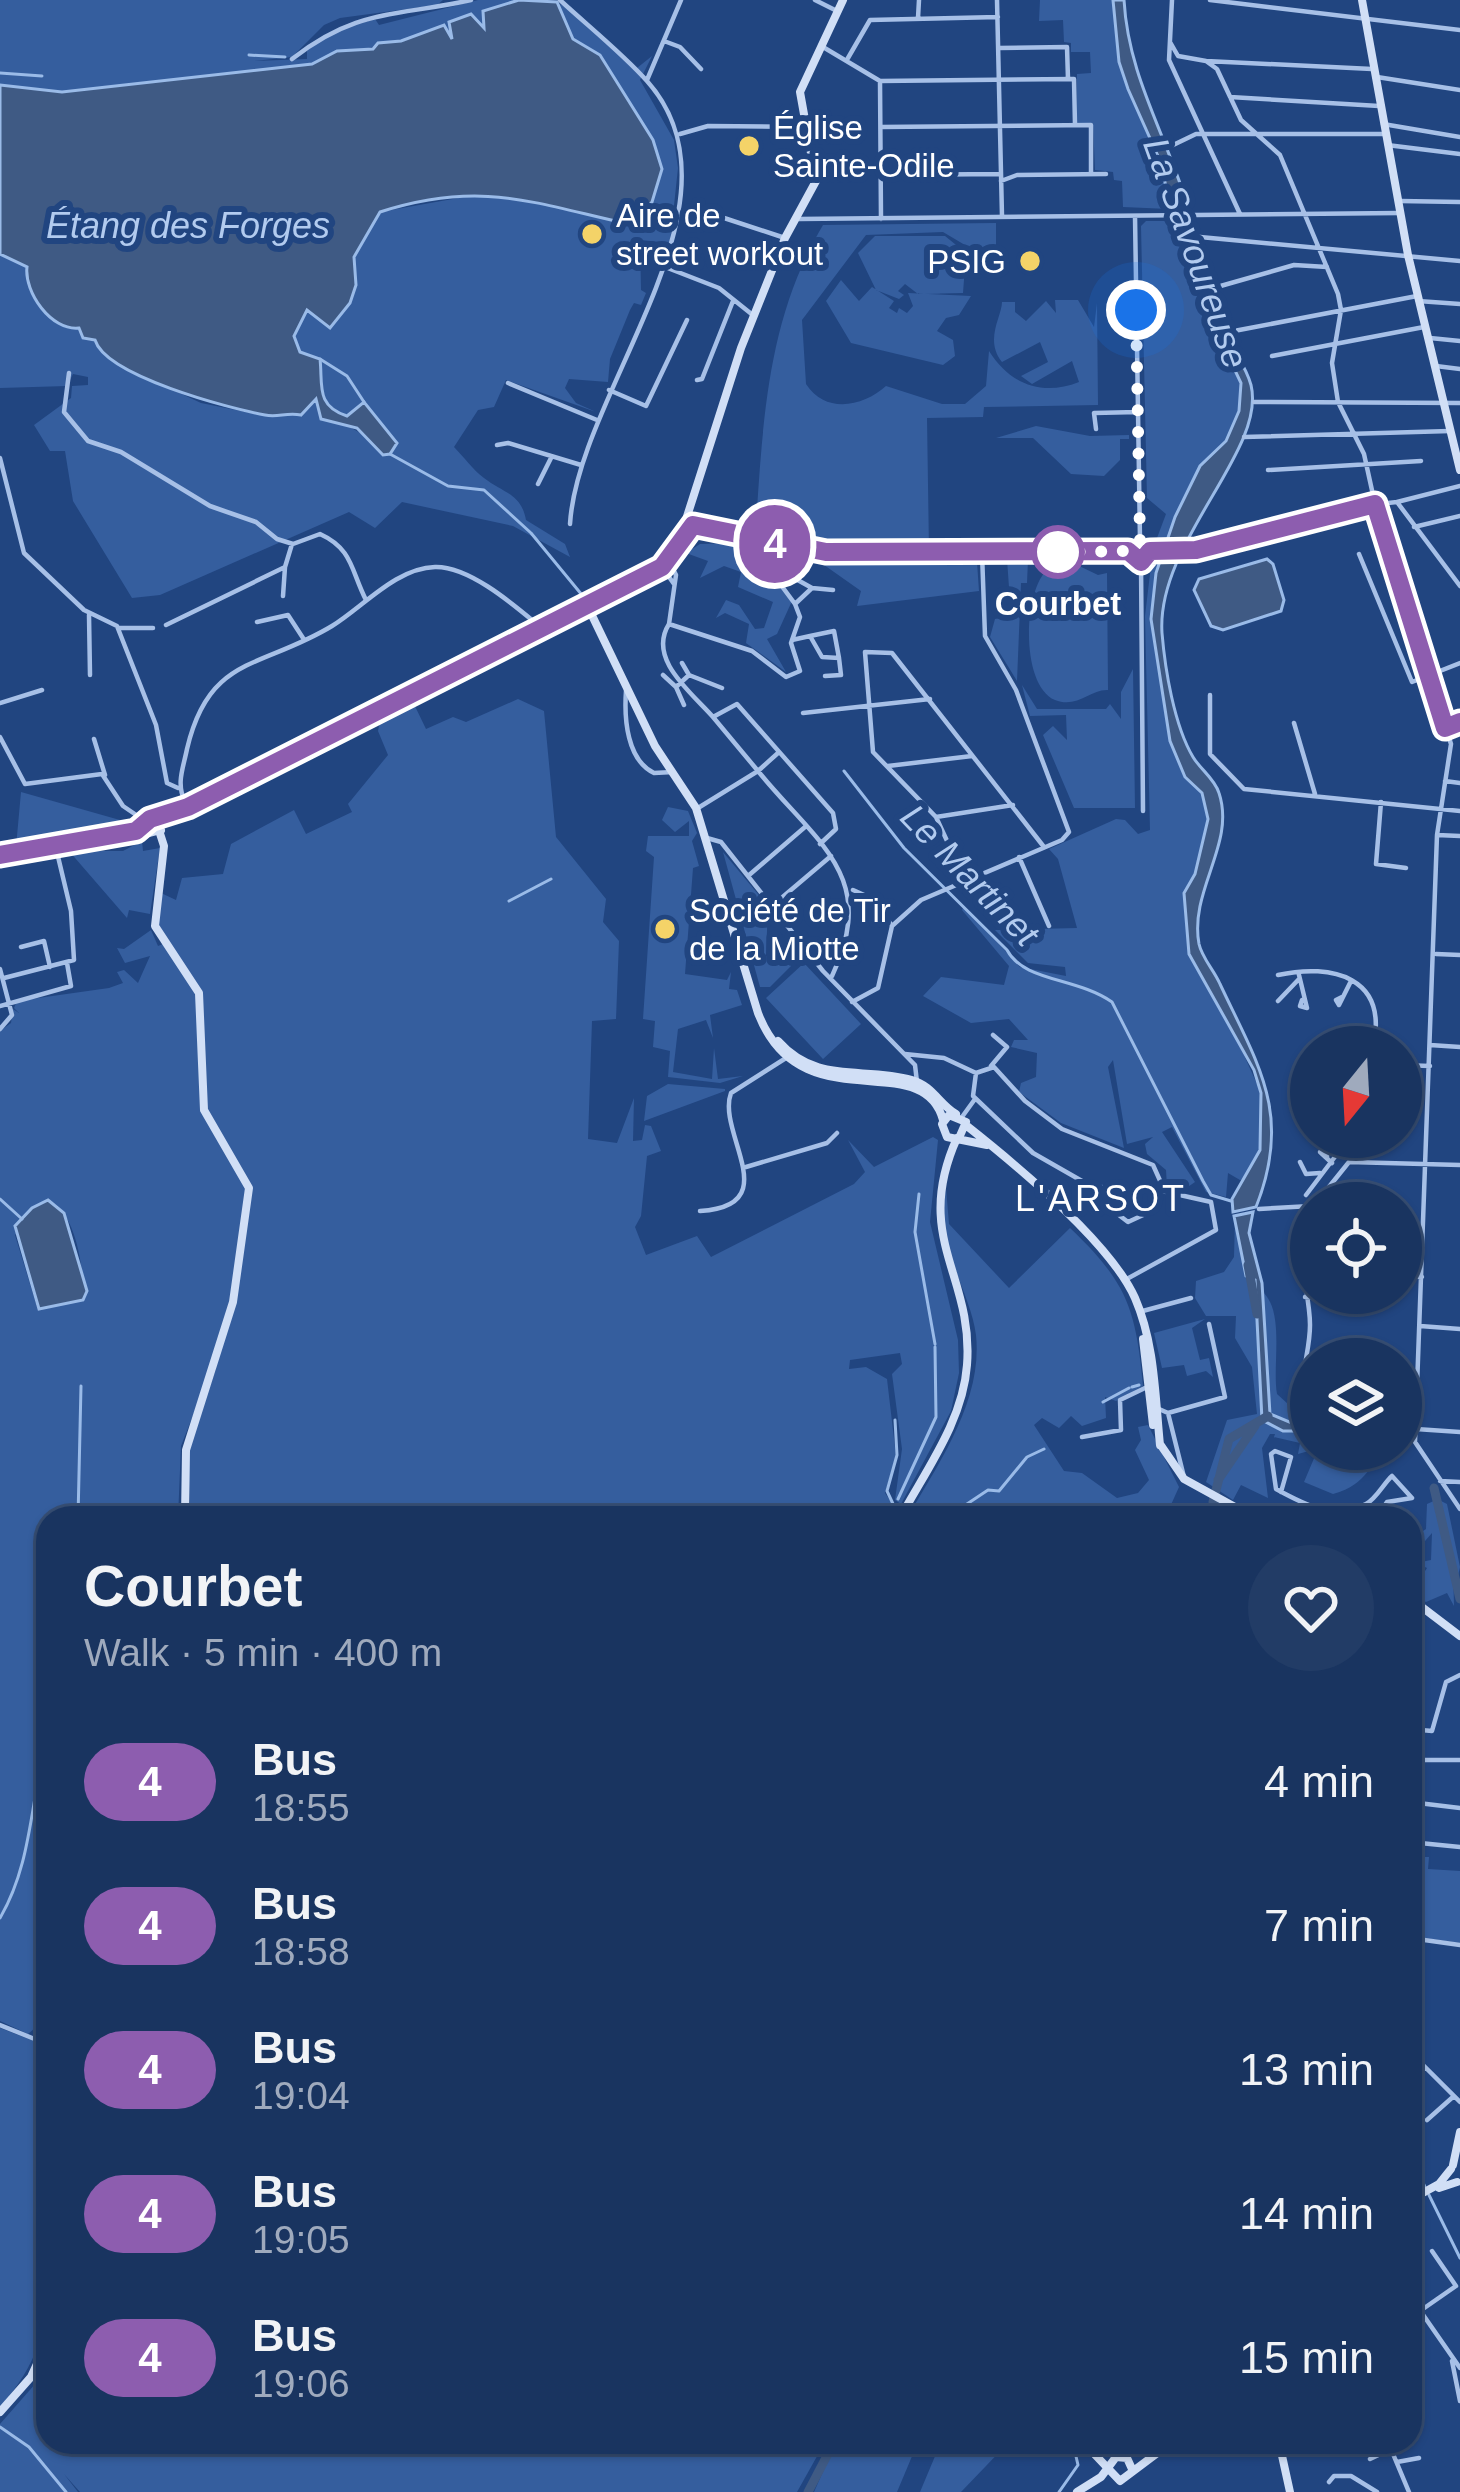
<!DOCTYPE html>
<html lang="en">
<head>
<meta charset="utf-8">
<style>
  body { margin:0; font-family:Helvetica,sans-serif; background:#223c66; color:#f1f3f6; height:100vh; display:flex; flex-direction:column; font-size:45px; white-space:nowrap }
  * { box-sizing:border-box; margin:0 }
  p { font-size:39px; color:#9faabd }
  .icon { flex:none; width:66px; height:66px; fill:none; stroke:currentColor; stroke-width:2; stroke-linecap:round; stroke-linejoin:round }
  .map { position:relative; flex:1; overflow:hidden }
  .details { position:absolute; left:36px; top:1506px; width:1386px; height:948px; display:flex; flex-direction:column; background:#193460; border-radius:36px; box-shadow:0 3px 9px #0004,0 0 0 3px #374f75 }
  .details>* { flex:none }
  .badge { padding:0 24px; border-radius:39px; font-size:42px; line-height:78px }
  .needle { width:78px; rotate:198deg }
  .fabs { position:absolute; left:1290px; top:1026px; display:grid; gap:24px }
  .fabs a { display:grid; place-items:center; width:132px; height:132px; border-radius:50%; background:#193460; box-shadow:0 3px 9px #0004,0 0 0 3px #374f75; font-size:60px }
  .you { position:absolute; width:60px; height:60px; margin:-30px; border:9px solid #fff; border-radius:50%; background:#1a73e8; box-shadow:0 0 0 18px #1a73e833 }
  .map>.badge { position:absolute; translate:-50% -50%; box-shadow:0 0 0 6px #fff }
  .round { display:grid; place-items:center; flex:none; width:126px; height:126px; border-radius:63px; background:#223c66 }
  .head { display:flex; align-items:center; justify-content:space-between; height:204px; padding:0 48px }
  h1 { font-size:57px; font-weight:800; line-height:90px }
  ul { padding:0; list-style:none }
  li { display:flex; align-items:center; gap:36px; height:144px; padding:0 48px }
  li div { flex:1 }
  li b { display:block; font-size:45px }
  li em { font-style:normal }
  li .badge { min-width:132px; font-weight:700; text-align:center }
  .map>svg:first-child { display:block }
  .green { fill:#355e9e; fill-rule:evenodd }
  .water { fill:#3f5a84; stroke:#9abbe8; stroke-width:3 }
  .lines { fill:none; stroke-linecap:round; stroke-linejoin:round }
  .stream { stroke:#9abbe8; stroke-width:3 }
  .river { stroke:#3f5a84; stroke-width:9 }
  .street { stroke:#a7c0e7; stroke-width:4.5 }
  .secondary { stroke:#d1dff6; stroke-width:8 }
  .line-casing { stroke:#fff; stroke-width:27 }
  .line { stroke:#8d5daf; stroke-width:18 }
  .walk { stroke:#fff; stroke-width:12; stroke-dasharray:0 21.6 }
  .poi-dot { fill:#f4d368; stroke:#214580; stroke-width:4.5 }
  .stop-dot { fill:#fff; stroke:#8d5daf; stroke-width:6 }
  .labels { text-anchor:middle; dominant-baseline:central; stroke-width:12; stroke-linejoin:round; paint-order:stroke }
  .poi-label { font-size:33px; fill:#fff; stroke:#214580; text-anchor:start }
  .stop-label { font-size:33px; font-weight:bold; fill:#fff; stroke:#214580 }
  .water-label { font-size:36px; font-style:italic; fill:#b2cbef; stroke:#214580 }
  .neighbourhood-label { font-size:36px; letter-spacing:3px; fill:#fff; stroke:#214580 }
</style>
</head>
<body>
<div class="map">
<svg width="1460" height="2492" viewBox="0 0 1460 2492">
  <rect width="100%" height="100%" fill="#214580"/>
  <path class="green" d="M0,0H443L437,5L340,18L324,25L292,57L254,61L307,59V51L330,32L375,19L379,25L478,0H519L484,28L453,39L445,25C420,33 391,46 368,48C345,51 331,52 311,64L62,92L0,85Z
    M1040,0H1113C1116,85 1161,131 1169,209L1123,207L1122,181L1114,180L1113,172L1095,170L1093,123H1077V74L1091,73L1090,52H1071V43L1064,42L1063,20L1039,21Z
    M558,4L570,6L637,68L652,56L640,80L674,140L678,168L670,243L640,240L641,290L646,293L641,305L634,303L630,310L610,359L608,382L569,379L565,388L576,403L596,412L506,380L494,407L478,410L454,447C464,457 473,470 484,478C503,493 521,493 526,520L565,544L570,557L513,526L402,502L375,528L349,512L160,595L132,598L73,501L65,451H50L34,425L71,398L72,386L88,385V377L73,374L67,386L0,388V254L27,267C24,293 53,328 79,328L83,338L95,340L135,372L201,403L271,417L315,398C339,421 363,441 397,443L357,410L347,417L334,412L318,390L322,372L297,348L294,336L308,310L330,327L350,303L356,285L354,257L380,212L486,193L535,199L607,220L652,202L662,169L653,140L600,55L573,39Z
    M1146,221H1173L1193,231L1213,294L1233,325L1229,338C1285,427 1217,470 1182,546H1154L1166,514L1147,498L1141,226Z
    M996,223V248H970L943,232L866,235L802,320L806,384C826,415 864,406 886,386L942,404H965L986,386L989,351C1011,386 1044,396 1079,382L1072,361L1032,384L1021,376L1048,362L1040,342L1002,362C984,340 1002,316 1002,302H1015V312L1026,321L1046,301L1056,313L1055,300H1078L1094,327L1097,303L1098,405L984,407L983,417L927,418L929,551H828L755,538C763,427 765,323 823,225Z
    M875,236H945L966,253L963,293L918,294L905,284L898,291L904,295L899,299L876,290L858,253Z
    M841,280L859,301L872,287L894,301L889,308L897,313L899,308L907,313L913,306L908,293L971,296L959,315L946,318L937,331L953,340L955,356L943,365L851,343L826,301Z
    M1036,426L1090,436L1129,435V439H1120V460L1104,476L1071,474L1033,438H996Z
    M733,543L768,549L759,560L792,601L777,634L767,639L786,672L746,643L749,624L725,613L716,618L726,600L739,605L755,629L764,628L773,602L738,587L741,572L724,566L700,578L708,561L686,553L700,544Z
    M1164,556L1156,579L1170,730L1205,797L1208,823L1187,928L1261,1093L1262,1134L1253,1177L1240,1180L1228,1173L1226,1197L1206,1192L1172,1127L1162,1132L1195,1182L1182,1191L1167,1187L1166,1170L1147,1154L1145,1144L1153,1137L1127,1144L1113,1060L1108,1067L1124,1148L1061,1123L1019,1092L1021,1083L1036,1077L1037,1053L1011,1047L1014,1040H1028L1009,1019L971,1023L923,996L941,977L1004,985L1009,966L962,910L964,906L1020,967L1066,976L1065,967L1028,963L995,930L1077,928L1058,859L1049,849L1116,819L1125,820L1138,834L1150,830L1145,616L1152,557Z
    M1047,557L1028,560L1027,583H1021L1017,681L990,637L995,619L1011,616L1007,559Z
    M958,559L977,562L979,591L857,606L861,591L817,560Z
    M1073,563L1098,575L1107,573L1108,690C1090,689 1077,709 1055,700C1020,685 1023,590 1048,569Z
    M1133,669L1135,808H1074L1043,735L1053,726L1067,740L1066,715L1030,716L1022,685L1037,709H1106L1110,704L1121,719V692Z
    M518,699L544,711L556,837L606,899L603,922L619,941L616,1019L592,1021L588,1139L617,1143L634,1098L633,1141L642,1140L645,1125L651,1126L661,1151L647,1156L641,1216L635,1227L646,1255L697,1236L711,1257L854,1184L865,1172L848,1140L874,1167L933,1137L938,1140L930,1222L958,1340L959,1373L951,1411L901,1504L895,1500L902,1449L892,1374L902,1364L900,1353L850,1360L849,1369L866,1367L887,1379L896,1456L885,1493L897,1511L893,1518H190L195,1509L190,1506L188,1450L216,1369L212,1367L181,1446L178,1518H48V1901L35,2028L28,2034L0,2021V1031L11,1023L13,1009L19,1013L14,1008L17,1001L109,988L123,983L117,972L124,970L138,983L150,956L125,963L117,948L124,949L151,930L158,946L163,944L199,990L157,922L161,893L176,900L182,878L223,874L231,844L294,810L306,834L352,812L348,804L388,755L378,731L381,716L412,700L426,729L453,717L466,722ZM48,1200C76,1210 85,1273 83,1300L37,1307L15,1235Z
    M21,792L134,824C103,842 52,837 16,847Z
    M668,807L688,811L697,833L692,841L699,866L693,868L685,974L727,980L731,972L729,989L737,990L742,1005L710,1015L713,1038L706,1020L678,1029L673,1072L712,1079L714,1048L718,1079L743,1076L720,1083L668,1077L670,1051L653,1047L655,1021L643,1019L654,857L646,851L648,836H689V821L675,832L662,820Z
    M142,841L143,851L160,848L150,914L129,910L127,918L69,851H123Z
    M723,852L768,906L766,956L793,964L770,987H760Z
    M804,963L861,1024L823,1059L766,998Z
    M668,1084L725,1089V1091L644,1121L647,1096Z
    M946,1188L949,1224L1009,1288L1070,1228C1127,1282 1136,1309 1143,1386L1116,1401L1105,1397L1106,1418L1082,1426L1071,1416L1059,1428L1042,1418L1034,1425L1064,1471L1082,1473L1117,1498L1138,1493L1149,1480L1135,1450L1141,1440L1138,1427L1148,1425L1179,1487L1165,1518H907C938,1464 983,1401 976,1335C970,1288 929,1236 946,1188Z
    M1235,1219L1246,1275L1255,1279L1264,1415L1283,1431H1311V1449H1316L1298,1454L1300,1443L1274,1437L1271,1446L1275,1434H1270L1262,1448L1268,1498L1241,1485L1233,1500L1206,1482L1227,1420L1257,1414L1252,1367L1235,1338L1236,1316H1206L1195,1298L1196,1281L1224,1272L1234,1257Z
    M1263,1292C1285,1313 1272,1366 1277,1394L1300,1415L1311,1416V1427L1289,1424L1270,1414Z
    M1205,1319L1192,1328L1200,1360L1209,1358L1213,1377L1206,1371L1187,1376L1184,1365L1162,1368L1154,1333Z
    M1318,1449H1391C1367,1462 1370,1484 1333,1494L1304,1482Z
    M1436,1500L1440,1510L1439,1500L1447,1504L1460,1567L1458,1576L1447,1536L1442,1540L1453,1568L1454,1606L1447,1593L1426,1602L1410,1594L1427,1568L1416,1563L1431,1560L1432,1533L1412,1556L1410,1581V1540L1426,1529L1427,1504Z
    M1423,1857H1429L1428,1869L1460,1871V1943L1410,1936V1867L1421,1868Z
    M0,2028L34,2041L48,2113V2202L33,2204L48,2207C48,2290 59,2340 0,2407Z
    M48,2349V2442H825L797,2492H80L64,2474L78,2492H0V2424L36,2383Z
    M836,2442H918L897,2492H814Z
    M941,2442H1009L961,2492H920Z"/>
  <path class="water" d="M519,0L557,2L573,39L600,55L653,140L662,169L652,202L633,225C535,204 483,179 380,212L354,257L356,285L350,303L330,328L307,310L294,336L300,352L320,359C323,384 315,406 347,416L364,402L397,443L390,454L383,455L357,428L321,419L316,399L301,415C286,412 278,418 265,415C228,408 106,376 95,340L83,338L79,328C51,331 24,292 27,267L0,254V85L62,92L312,64L337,51L373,49L378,43L401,41L444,25L452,39L449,22L471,14L484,28L483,11Z
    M1113,0H1124C1128,71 1160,124 1182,189C1199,237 1205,289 1227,337C1235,354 1246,366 1251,385C1267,451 1156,542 1162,633C1165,669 1174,725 1193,757C1200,769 1215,779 1219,793C1236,844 1189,890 1199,944C1202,958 1214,970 1220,984C1258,1065 1293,1114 1256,1207L1233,1212L1232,1199L1260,1150L1261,1093L1254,1070L1189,954L1184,893L1195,874L1208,819L1202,793L1185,777L1170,741L1151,619L1156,573L1175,517L1200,466L1226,441L1239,411L1241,383L1203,303L1173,221L1161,163L1128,89L1119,62Z
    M1267,559L1273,564L1284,600L1281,611L1223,630L1211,626L1194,590L1199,579Z
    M48,1200L64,1213L87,1291L83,1300L39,1309L15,1226L32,1208Z
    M1253,1212L1249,1233L1262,1283L1270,1414L1311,1431H1283L1262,1420L1255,1280L1246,1276L1234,1216Z"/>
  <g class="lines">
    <path class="stream" d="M249,55L285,57
      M0,73L42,76
      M320,359L347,376L364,402
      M390,454L448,486L484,490L531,533L582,595
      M844,771L904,848L1007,950C1024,982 1076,977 1112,1002L1203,1181L1211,1195L1231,1201
      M509,901L551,879
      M919,1194L915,1232L935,1344
      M0,1199L22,1219
      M1132,1387L1139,1385
      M1103,1402L1129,1388
      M898,1499L936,1417L935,1347
      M78,1518L81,1386
      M888,1518L894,1506L887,1491L897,1455L895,1420
      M946,1518L988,1490L999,1491L1027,1457L1044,1449
      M0,1918C33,1862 30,1798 48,1736
      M1410,2153L1425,2187
      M1429,2195L1460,2258
      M0,2427L29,2447L66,2492
      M1059,2492L1078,2465L1075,2452L1062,2442"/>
    <path class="river" d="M1248,1265L1257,1314
      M1218,1480L1255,1426
      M1434,1488L1460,1599
      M1221,1518L1213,1502L1229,1439L1268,1416
      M808,2492L831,2448L847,2442"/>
    <path class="street" d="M560,0C588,26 622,53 647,81C755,202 578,391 570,524
      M815,0L837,11
      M997,0L1002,216
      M1172,0L1169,60L1240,214
      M1210,0L1460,30
      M918,18L919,0
      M664,41L680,47L701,69
      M1170,42L1178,56L1206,61L1217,69L1241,120L1280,155L1338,294L1341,310L1332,363L1338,402L1364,454L1375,504L1451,744L1437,835L1415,1442L1460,1509
      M823,47L880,81
      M999,48L1067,47L1068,79
      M848,58L870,20L998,17
      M292,59C357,8 395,17 471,0
      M1206,61L1372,69
      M1377,77L1460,90
      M647,80L681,0
      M880,81L1074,79L1075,125
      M880,81L881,219
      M1230,97L1379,106
      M1383,124L1460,137
      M881,127L1091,125V174
      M680,134L708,126L805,127
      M1387,145L1460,154
      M1169,147L1196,134H1384
      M881,175L1001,174
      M1001,181L1017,175L1106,174
      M1400,201L1460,202
      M681,215L718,216L785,238
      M1135,216L1140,540
      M799,219L1400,213
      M1200,237L1460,261
      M665,267L719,288L754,316
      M1217,287L1294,265L1327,267
      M1418,301L1460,304
      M1234,331L1417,296
      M1430,338L1460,341
      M1272,356L1424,327
      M1436,366L1460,369
      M69,373L64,412L88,441L121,452L210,506L256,522L277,539L293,544L320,534C353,549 351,571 366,600
      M697,380L702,379L733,301
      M508,383L597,420
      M609,390L646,406L687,320
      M1254,402L1460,403
      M1096,429L1094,413L1138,412
      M1244,437L1450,431
      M497,445L508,443L581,465
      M0,458L24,553L84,610L117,626L156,725L167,783L178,788
      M1268,470L1421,461
      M538,484L552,456
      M1397,502L1460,486
      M687,526L826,552L1128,551
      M1414,527L1460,516
      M1128 551a11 11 0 1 1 22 0a11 11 0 1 1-22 0Z
      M682,541L708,530
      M1150,551C1235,551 1313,509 1397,502L1460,586
      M1359,554L1412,682L1460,663
      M669,561L676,575L669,624L752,651L786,677L800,671L791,643L800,617L795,604L812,588L833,590
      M1141,562L1143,811
      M662,567L674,584
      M283,596L285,567
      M795,604L778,581L785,573L812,588
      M89,615L90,675
      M257,622L288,615L303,638
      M669,624C647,659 691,692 713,717
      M166,625L285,567L292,544
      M118,628H153
      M810,636L834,631L839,658
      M792,640L810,636L822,657L839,658L841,675L825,676
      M682,663L689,675
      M663,675L676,687
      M626,691C624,719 627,760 654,773L673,772
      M1210,695V754L1244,789L1460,811
      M0,703L42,690
      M684,705L676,687L689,675L722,688
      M803,713L930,699
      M1294,723L1315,794
      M1445,728L1460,722
      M0,737L25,784L102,774L123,806L145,821
      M94,739L105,775
      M778,753L758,771L713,717L737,704L833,813L836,829L820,844
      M888,766L972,756
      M1445,781L1460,783
      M185,802C176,783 183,769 187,749C209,655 261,669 332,626C363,607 396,568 435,567C469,566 514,605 538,625
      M1381,802L1376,864L1406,868
      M698,808L758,771C815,842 880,875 832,976
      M936,817L1013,805
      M1437,835L1460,836
      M707,838L721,842L823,971L915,1065L917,1082
      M1019,857L1049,926
      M748,876L805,827
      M966,882L936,817L873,752L865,652L892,653L1044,847
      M772,906L831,856
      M892,926L921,900L1062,840L1069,832L1016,690L985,636L982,553
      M21,947L44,941L50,967
      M1436,954L1460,955
      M0,969L12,1015L0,1029
      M1278,975C1332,963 1389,977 1373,1047
      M1299,975L1307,1008L1300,1006L1302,1000
      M4,978L74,960L71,911L55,844
      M1342,997L1336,1000L1339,1005L1351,981
      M1278,1001L1299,979
      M852,1002L878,988L892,926L873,899L853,890
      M0,1006L71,986L67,963
      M1430,1045L1460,1047
      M905,1054L944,1058L976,1073
      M1401,1065L1430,1066
      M991,1066L1007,1047L993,1035
      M1309,1091L1311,1088
      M962,1117L975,1099
      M1327,1157V1151L1320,1152L1332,1163
      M1300,1162L1306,1174L1320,1173
      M746,1167L827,1143L837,1133
      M1091 1197a10 10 0 1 1 20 0a10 10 0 1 1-20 0Z
      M1096,1189L1033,1153L973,1096L976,1073L994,1067L1025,1101L1062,1129L1153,1165L1162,1185L1154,1210L1128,1222L1107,1206
      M1306,1195L1350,1137
      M1316,1203L1349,1162L1460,1165
      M1259,1209L1311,1206
      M700,1211C787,1206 716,1133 731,1093L786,1058
      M1073,1216L1093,1203
      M1401,1276L1422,1277
      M1125,1280L1216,1230L1211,1202L1162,1191
      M1305,1297L1376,1298L1385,1293
      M1139,1312L1191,1298
      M1420,1326L1460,1329
      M1303,1382C1304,1362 1310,1346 1310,1325C1310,1287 1290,1248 1311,1210
      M1159,1409L1168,1413L1225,1397L1209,1324
      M1168,1413L1184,1477
      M1401,1428L1460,1432
      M1082,1437L1121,1430L1120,1400L1145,1388
      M1440,1481L1460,1482
      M1281,1492L1291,1457L1275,1451L1271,1454L1276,1489C1305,1505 1335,1521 1366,1504C1376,1499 1384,1483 1392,1476L1412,1498L1387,1502L1376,1518
      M1410,1729L1432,1731L1446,1682L1460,1675
      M1410,1760H1460
      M1410,1802L1460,1808
      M1410,1842L1460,1847
      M1410,1938L1460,1945
      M0,2025L37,2040
      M1410,2052L1460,2102
      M1410,2082L1425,2067
      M1427,2120L1454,2096
      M1410,2296L1460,2368
      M1420,2311L1456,2286L1432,2251
      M1452,2361L1460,2401
      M1388,2442L1409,2492
      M1370,2459L1391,2449
      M1397,2462L1419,2458
      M1329,2482L1334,2476H1351L1377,2492"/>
    <path class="secondary" d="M1362,0L1408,255L1460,470
      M586,603L655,746L696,808L758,1013C801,1125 923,1045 943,1120
      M155,818L164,846L155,926L199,993L204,1110L249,1188L233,1302L186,1450L185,1518
      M145,825L674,557L741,348L785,238L816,181L800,92L843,0
      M0,855L115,842L161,830
      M778,1041C817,1085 862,1066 912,1080C933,1086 939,1104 956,1114
      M967,1126C1015,1164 1110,1242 1135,1298C1155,1344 1155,1396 1160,1445
      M959,1138L966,1122L949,1115L942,1124L947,1137L987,1145
      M1143,1339L1153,1425
      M1160,1444L1184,1479L1255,1518
      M900,1518C926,1470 963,1421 967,1365C974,1275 912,1238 957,1138
      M1410,1598L1460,1636
      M48,1934L37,2040L48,2105
      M1453,2165L1460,2132
      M1439,2188L1457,2182
      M1410,2200L1439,2184L1451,2169
      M0,2412L31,2377L48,2340
      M1083,2442L1120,2481L1172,2442
      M1279,2442L1290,2492
      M1077,2492L1101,2477L1116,2457L1127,2458L1132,2469"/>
  </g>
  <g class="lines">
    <g class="line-casing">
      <path id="line" d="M0,855L136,831L150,819L188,807L662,567L693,525L826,552L1128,551L1141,562L1150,551L1196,550L1375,504L1445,728L1460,722"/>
    </g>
    <use href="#line" class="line"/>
    <path class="walk" d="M1058,552L1128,551L1140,540L1136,310"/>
  </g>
  <g class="poi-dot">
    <circle cx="749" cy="146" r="12"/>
    <circle cx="592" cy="234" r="12"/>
    <circle cx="1030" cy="261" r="12"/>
    <circle cx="665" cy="929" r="12"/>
  </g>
  <circle class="stop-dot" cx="1058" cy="552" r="24"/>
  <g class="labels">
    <g class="poi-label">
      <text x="773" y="127">Église<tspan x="773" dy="38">Sainte-Odile</tspan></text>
      <text x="616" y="215">Aire de<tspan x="616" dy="38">street workout</tspan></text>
      <text x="1006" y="261" text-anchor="end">PSIG</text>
      <text x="689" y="910">Société de Tir<tspan x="689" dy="38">de la Miotte</tspan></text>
    </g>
    <g class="stop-label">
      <text x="1058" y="603">Courbet</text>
    </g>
    <g class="water-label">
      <text x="188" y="225">Étang des Forges</text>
      <text transform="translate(1196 253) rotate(70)">La Savoureuse</text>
      <text transform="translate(970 875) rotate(46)">Le Martinet</text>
    </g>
    <g class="neighbourhood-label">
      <text x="1101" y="1198">L'ARSOT</text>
    </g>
  </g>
</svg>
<div class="fabs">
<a><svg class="needle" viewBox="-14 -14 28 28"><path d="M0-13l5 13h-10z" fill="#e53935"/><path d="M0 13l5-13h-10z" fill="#9faabd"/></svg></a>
<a><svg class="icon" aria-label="locate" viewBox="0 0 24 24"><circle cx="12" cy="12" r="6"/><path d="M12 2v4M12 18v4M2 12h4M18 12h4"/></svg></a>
<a><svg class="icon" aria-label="layers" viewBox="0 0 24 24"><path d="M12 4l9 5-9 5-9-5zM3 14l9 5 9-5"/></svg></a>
</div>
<div class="you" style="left:1136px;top:310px"></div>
<b class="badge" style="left:775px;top:544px;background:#8d5daf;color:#fff">4</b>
<section class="details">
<div class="head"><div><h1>Courbet</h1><p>Walk · 5 min · 400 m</p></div><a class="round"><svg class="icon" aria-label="heart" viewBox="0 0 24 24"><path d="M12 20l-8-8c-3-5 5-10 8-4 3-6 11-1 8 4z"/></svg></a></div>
<ul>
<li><span class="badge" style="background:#8d5daf;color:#fff">4</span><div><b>Bus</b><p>18:55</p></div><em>4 min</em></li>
<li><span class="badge" style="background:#8d5daf;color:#fff">4</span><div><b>Bus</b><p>18:58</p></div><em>7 min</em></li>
<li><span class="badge" style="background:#8d5daf;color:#fff">4</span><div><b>Bus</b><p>19:04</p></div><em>13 min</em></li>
<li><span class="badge" style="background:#8d5daf;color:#fff">4</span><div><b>Bus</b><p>19:05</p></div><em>14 min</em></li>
<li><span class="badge" style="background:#8d5daf;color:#fff">4</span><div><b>Bus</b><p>19:06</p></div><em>15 min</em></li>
</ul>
</section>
</div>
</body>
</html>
